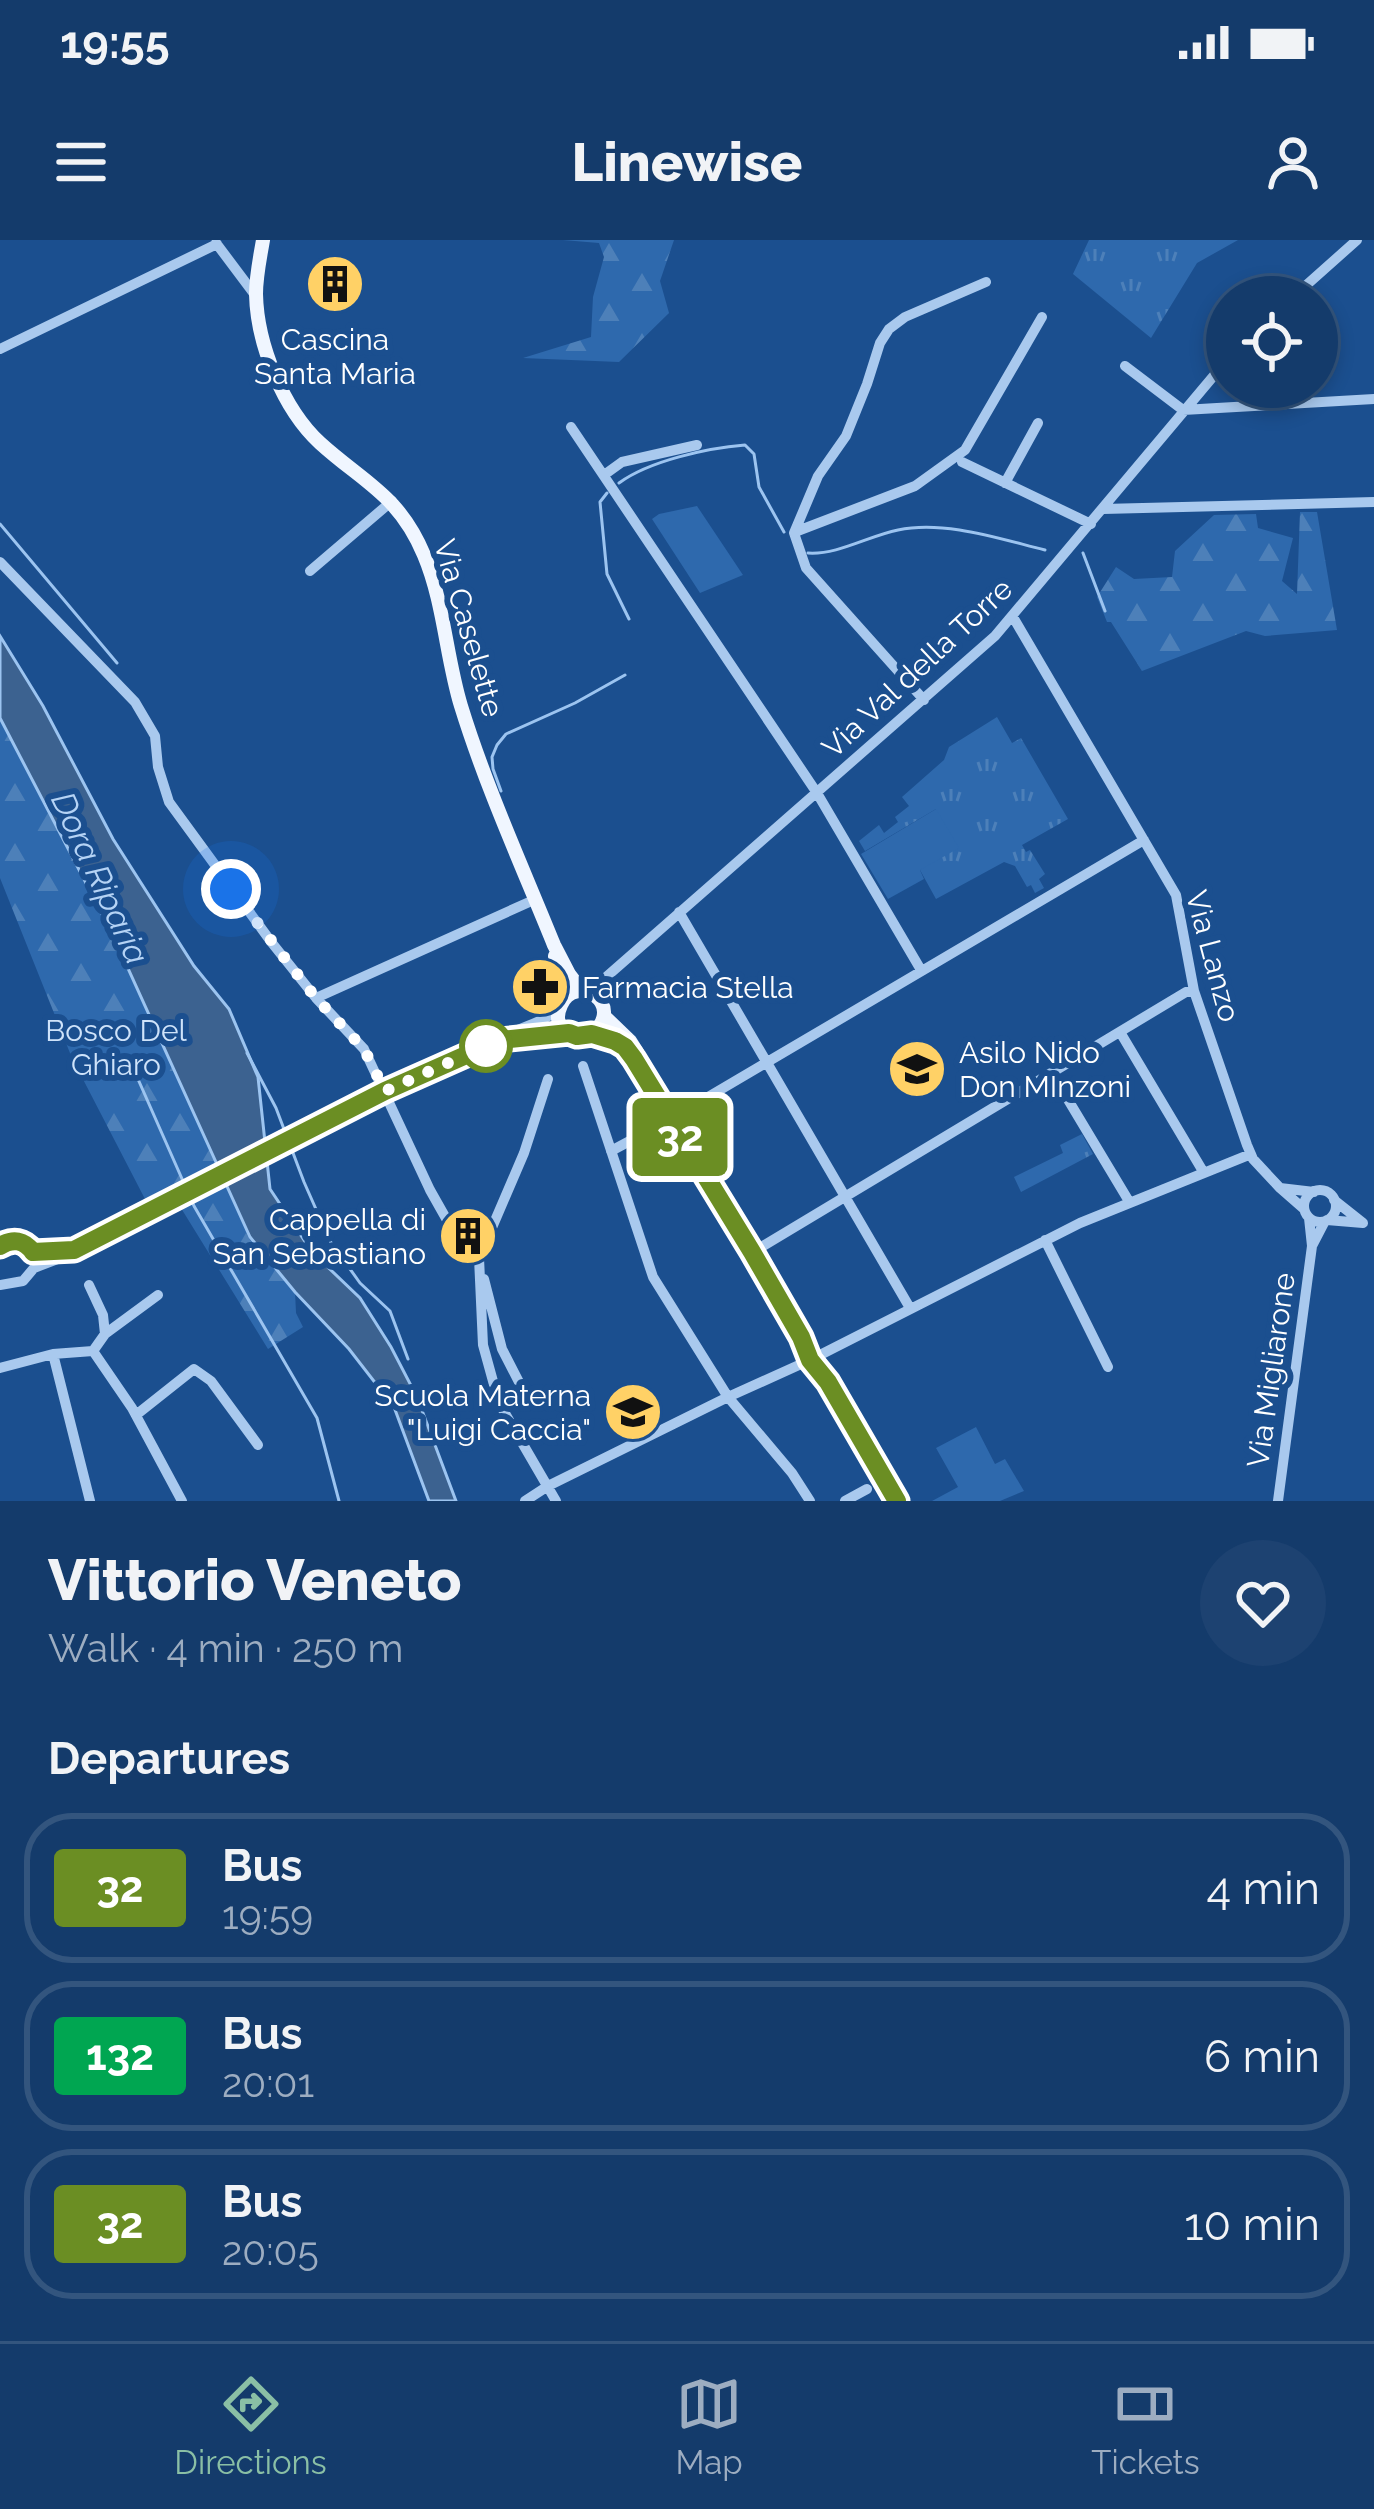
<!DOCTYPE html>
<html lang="en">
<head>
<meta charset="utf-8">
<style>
  body { margin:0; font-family:Raleway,sans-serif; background:#1d4271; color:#f1f3f6; height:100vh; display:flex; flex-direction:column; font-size:45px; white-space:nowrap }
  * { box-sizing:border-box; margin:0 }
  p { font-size:39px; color:#9dadc1 }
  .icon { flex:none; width:66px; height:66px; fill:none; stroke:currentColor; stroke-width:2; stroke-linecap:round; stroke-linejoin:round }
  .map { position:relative; height:1261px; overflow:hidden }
  .drawer { display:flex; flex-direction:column; background:#143b6b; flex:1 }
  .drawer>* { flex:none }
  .badge { padding:0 24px; border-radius:9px; font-size:42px; line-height:78px }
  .controls { position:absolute; left:1206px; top:36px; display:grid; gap:24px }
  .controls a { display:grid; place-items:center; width:132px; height:132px; border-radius:50%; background:#143b6b; box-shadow:0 6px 18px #0003,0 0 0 3px #33557e; font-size:60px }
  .you { position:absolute; width:60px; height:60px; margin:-30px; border:9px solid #fff; border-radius:50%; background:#1a73e8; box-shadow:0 0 0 18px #1a73e833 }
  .map>.badge { position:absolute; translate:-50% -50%; box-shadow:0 0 0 6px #fff }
  h2 { padding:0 48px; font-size:45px; line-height:108px }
  .round { display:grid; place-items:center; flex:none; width:126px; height:126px; border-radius:63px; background:#1d4271 }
  .head { display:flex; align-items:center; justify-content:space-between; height:204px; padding:0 48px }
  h1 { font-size:57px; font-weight:800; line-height:90px }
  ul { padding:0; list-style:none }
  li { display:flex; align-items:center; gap:36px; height:150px; margin:0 24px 18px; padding:0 24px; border:6px solid #33557e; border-radius:48px }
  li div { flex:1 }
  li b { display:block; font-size:45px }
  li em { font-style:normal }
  li .badge { min-width:132px; font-weight:700; text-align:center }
  .status { display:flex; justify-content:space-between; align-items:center; height:84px; padding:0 60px; background:#143b6b; direction:ltr }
  .status svg { height:33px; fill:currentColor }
  header { display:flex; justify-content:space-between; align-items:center; height:156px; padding:0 48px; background:#143b6b; font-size:54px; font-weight:800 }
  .menu { display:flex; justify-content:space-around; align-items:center; height:168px; border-top:3px solid #33557e; background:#143b6b; font-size:33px; color:#9dadc1 }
  .menu a { display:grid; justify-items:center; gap:6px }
  .menu .on { color:#8abfa5 }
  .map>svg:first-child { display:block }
  .grass { fill:url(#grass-tufts) }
  .forest { fill:url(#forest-firs) }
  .park { fill:#2e69ad }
  .water { fill:#3c6290; stroke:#9cc4f0; stroke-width:3 }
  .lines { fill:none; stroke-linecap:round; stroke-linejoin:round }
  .stream { stroke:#9cc4f0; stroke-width:3 }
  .minor { stroke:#a9c9ee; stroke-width:10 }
  .major { stroke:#f0f6ff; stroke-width:14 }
  .line-casing { stroke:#fff; stroke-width:27 }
  .line { stroke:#6b8e23; stroke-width:18 }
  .walk { stroke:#fff; stroke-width:12; stroke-dasharray:0 21.6 }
  .stop-dot { fill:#fff; stroke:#6b8e23; stroke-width:6 }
  .labels { text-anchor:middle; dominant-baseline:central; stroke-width:12; stroke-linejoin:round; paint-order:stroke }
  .poi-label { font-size:30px; fill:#fff; stroke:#1b4f8f; text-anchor:start }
  .street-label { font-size:30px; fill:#fff; stroke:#1b4f8f }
  .park-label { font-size:30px; fill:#cfe3fa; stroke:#1b4f8f }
  .water-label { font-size:33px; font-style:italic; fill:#b5d3f5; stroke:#1b4f8f }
</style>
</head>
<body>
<div class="status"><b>19:55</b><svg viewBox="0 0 49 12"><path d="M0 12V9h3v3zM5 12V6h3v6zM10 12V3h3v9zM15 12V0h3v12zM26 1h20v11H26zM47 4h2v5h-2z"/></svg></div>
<header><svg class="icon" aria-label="menu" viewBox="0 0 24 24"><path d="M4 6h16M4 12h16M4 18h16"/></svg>Linewise<svg class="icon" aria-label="person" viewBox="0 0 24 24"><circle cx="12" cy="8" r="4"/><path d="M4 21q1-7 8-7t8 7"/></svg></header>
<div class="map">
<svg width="1374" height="1261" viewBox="0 0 1374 1261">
  <defs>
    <pattern id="grass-tufts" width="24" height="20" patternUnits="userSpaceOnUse" patternTransform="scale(3)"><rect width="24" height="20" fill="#2e69ad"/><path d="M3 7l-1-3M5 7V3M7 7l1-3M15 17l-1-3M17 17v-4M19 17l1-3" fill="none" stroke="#4d80b9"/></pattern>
    <pattern id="forest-firs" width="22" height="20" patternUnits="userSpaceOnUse" patternTransform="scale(3)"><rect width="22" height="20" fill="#2e69ad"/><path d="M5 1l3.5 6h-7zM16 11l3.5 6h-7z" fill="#4d80b9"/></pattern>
  </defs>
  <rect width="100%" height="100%" fill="#1b4f8f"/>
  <path class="grass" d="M1089,0H1238L1197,23L1151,98L1073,34Z
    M997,477L1012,503L1021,498L1068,579L1022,605L1026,612L1030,610L1045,634L1039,639L1044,648L1035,653L1031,645L1027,647L1015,626L1004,622L936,659L920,630L936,569L865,611L859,601L879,585L884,593L898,582L895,577L909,566L902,557L944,520L949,507Z
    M1082,894L1093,914L1021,952L1014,937L1063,913L1060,905Z"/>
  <path class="forest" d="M563,0H674L660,41L669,73L619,122L523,118L591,97L593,57L604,17L599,3Z
    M1300,272H1317L1337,390L1265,396L1246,391L1142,431L1111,382H1107L1097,357L1116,327L1134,339L1172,337L1175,311L1214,275L1256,274L1258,288L1293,298L1282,341L1297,354Z
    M0,478L111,691L250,997L295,1052L296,1073L303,1087L268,1109L168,947L145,959L72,818L0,638Z"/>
  <path class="park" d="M697,266L743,335L700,353L652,279L659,274Z
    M936,569L959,608L920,630L924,639L888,659L861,614Z
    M976,1187L995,1224L1005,1219L1024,1251L1000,1261H932L958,1247L936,1208Z"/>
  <path class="water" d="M0,396L43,466L113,599L194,726L229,769L258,837L270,949L312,1012L360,1058L391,1107L417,1157L456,1261H429L394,1167L349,1109L295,1052L250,997L111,691L0,478Z"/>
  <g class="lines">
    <path class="stream" d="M619,243C649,221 707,208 745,205L754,214L759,247L784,292
      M607,253L600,262L607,334L629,379
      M0,284L117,423
      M808,313C838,315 868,296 898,290C944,280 1000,299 1045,310
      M1083,313L1105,371
      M501,551L493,529L492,517L497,505L506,494L575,463L625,435
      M247,813L276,868L304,942L330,1001L360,1043L390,1071L408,1119
      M130,821L194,966L317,1178L339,1261"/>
    <path class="minor" d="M216,3L255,55
      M1293,57L1357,0
      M0,109L217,4
      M1125,126L1183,170L1374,159
      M571,187L817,553L921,730
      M962,222L1091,284
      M604,235L622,222L697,205
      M1005,243L1038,183
      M1103,269L1374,262
      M795,292L915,246L965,210L1042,77
      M0,322L135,462L155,496L158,527L169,562L272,703L316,758L364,809L430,950L465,1012L479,1018
      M310,331L392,261
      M1013,377L1176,655L1194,751L1247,905L1253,919L1280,948
      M924,460L806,328L794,293L818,236L846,196L867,144L880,103L889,89L905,77L986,42
      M679,672L910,1068
      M589,752L995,396L1227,120
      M316,758L536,659
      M1120,792L1204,933
      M503,799L569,793
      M583,826L653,1037L728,1157L792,1233L810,1261
      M1052,833L1130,963
      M548,839L524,913L479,1018L483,1105L499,1163L556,1261
      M611,911L669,880L1144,600
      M1304 966a16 16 0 1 1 32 0a16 16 0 1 1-32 0Z
      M1304,969L1280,948L1314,952
      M1309,978L1312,1006L1325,981
      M1327,980L1363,983L1334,960
      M1045,1000L1108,1127
      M0,1006L16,1001L29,1007L33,1012L65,1011
      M753,1012L1186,752L1194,751
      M484,1039L502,1109L520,1144
      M0,1045L23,1041L34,1028L60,1018L361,863L500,800C521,784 539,787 560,767
      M89,1045L103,1075L105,1094
      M93,1111L132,1168L182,1261
      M93,1111L105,1094L158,1055
      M53,1114L90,1261
      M818,1116L1080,983L1251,914
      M0,1128L53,1114L93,1111
      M136,1175L194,1129L211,1141L258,1205
      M525,1261L548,1246L728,1157L810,1120
      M845,1261L867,1249
      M1278,1261L1312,1006"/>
    <path class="major" d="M263,0C260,18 256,36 256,54C257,104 283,169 320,203C364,243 399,255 424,315C444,362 446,417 461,466C486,547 522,626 554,705L569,734L582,751
      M555,716L563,760
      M604,776L630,801L637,812
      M592,794C627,764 576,732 561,765C545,801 597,793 613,800C623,804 628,811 634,819L753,1012L801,1097L815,1128L828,1143L897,1261"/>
  </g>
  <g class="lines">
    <g class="line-casing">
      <path id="line" d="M0,1006C13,998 24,1000 33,1012L74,1010L385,851L500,800L569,793L577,796L592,794L615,801L625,807L634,819L752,1012L801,1097L810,1120L828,1142L897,1261"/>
    </g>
    <use href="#line" class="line"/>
    <path class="walk" d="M231,649L316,758L364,809L385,851L500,800L486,806"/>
  </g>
  <defs>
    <g id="building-disc" transform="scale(3)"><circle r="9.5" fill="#ffd166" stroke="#1b4f8f"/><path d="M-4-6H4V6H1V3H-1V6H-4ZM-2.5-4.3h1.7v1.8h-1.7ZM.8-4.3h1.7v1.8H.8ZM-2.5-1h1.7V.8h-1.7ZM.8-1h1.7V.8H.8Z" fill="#111"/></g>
    <g id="pharmacy-disc" transform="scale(3)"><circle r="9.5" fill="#ffd166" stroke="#1b4f8f"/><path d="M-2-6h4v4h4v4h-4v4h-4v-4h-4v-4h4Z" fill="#111"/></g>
    <g id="school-disc" transform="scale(3)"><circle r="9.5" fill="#ffd166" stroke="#1b4f8f"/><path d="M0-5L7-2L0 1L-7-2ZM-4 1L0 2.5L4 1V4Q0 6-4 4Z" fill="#111"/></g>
  </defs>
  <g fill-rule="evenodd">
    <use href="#building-disc" x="335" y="44"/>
    <use href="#pharmacy-disc" x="540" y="747"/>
    <use href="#school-disc" x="917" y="829"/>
    <use href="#building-disc" x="468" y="996"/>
    <use href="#school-disc" x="633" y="1172"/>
  </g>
  <circle class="stop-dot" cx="486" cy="806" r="24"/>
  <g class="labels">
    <g class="poi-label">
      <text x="335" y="99" text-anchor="middle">Cascina<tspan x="335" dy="34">Santa Maria</tspan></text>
      <text x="582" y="747">Farmacia Stella</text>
      <text x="959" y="812">Asilo Nido<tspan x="959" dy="34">Don MInzoni</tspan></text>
      <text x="426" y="979" text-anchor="end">Cappella di<tspan x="426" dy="34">San Sebastiano</tspan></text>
      <text x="591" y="1155" text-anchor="end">Scuola Materna<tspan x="591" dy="34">"Luigi Caccia"</tspan></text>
    </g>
    <g class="street-label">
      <text transform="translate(469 388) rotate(74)">Via Caselette</text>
      <text transform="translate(917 428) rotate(-43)">Via Val della Torre</text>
      <text transform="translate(1213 716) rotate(75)">Via Lanzo</text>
      <text transform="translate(1271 1130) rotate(-82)">Via Migliarone</text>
    </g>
    <g class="park-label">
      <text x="116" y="790">Bosco Del<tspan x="116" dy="34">Ghiaro</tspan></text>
    </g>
    <g class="water-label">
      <text transform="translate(100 638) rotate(65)">Dora Riparia</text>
    </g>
  </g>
</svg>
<div class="controls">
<a><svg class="icon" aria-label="locate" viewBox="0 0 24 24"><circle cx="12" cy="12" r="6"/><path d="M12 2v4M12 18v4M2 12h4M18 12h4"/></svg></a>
</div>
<div class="you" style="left:231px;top:649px"></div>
<b class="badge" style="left:680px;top:897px;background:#6b8e23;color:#fff">32</b>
</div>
<section class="drawer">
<div class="head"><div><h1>Vittorio Veneto</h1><p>Walk · 4 min · 250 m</p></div><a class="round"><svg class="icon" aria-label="heart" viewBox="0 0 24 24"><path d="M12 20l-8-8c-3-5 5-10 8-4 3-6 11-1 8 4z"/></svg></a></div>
<h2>Departures</h2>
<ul>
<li><span class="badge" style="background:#6b8e23;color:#fff">32</span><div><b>Bus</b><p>19:59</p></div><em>4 min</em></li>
<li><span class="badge" style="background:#00a651;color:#fff">132</span><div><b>Bus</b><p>20:01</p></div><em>6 min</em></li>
<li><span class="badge" style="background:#6b8e23;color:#fff">32</span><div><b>Bus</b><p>20:05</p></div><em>10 min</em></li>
</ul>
</section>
<nav class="menu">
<a class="on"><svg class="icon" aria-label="directions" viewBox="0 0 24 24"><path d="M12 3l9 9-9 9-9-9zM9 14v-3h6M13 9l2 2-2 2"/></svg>Directions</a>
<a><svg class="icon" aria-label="map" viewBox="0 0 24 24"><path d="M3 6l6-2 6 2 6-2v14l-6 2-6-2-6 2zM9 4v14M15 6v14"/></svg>Map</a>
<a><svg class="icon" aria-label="tickets" viewBox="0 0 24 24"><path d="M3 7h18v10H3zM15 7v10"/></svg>Tickets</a>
</nav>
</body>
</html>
